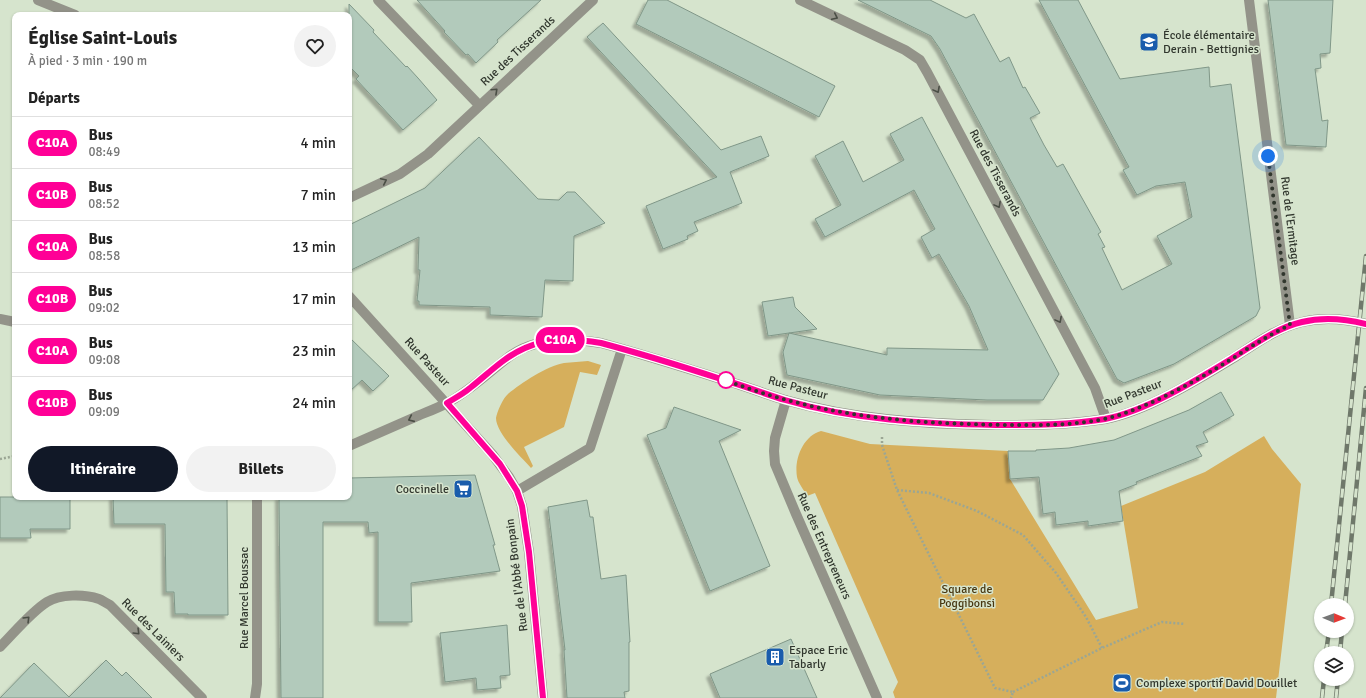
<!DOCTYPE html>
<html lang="fr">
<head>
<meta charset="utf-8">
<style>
  body { margin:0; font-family:Signika,sans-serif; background:#f2f2f2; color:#222; height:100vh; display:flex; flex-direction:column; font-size:15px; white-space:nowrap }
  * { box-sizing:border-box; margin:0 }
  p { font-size:13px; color:#767676 }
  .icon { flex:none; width:22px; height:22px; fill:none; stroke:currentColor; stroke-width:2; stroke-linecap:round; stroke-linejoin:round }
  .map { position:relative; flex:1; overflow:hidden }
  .details { position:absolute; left:12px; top:12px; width:340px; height:488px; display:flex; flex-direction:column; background:#fff; border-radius:8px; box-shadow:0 1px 3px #0004 }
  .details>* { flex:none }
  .badge { padding:0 8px; border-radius:13px; font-size:14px; line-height:26px }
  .needle { width:26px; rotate:91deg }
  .tools { position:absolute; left:1314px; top:598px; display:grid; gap:8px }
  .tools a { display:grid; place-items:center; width:40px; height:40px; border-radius:50%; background:#fff; box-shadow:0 1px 3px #0004; font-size:20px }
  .you { position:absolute; width:20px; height:20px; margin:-10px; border:3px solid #fff; border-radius:50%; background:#1a73e8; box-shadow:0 0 0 6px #1a73e833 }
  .map>.badge { position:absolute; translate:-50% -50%; box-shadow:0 0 0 2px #fff }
  h2 { padding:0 16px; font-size:15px; line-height:36px }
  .round { display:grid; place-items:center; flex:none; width:42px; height:42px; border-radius:21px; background:#f2f2f2 }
  .overview { display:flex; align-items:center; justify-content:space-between; height:68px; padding:0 16px }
  h1 { font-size:19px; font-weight:800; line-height:30px }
  .cta { display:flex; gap:8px; margin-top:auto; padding:8px 16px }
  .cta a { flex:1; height:46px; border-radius:24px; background:#111827; color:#fff; font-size:16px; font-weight:800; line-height:46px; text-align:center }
  .cta a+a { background:#f2f2f2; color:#222 }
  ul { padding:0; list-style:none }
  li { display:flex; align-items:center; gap:12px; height:52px; padding:0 16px; border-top:1px solid #e0e0e0 }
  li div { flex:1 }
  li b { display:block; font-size:15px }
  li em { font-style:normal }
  li .badge { min-width:44px; font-weight:700; text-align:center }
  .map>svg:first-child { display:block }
  .green { fill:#d6af5c }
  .building { fill:#b2cabb; stroke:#809788; filter:url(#shadow) }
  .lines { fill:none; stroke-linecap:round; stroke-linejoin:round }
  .path { stroke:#9ba694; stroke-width:2.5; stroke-dasharray:2 2; stroke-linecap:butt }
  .minor { stroke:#939389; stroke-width:10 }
  .rail-casing { stroke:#6f786a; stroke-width:4.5 }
  .rail { stroke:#d6e4cd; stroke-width:3; stroke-dasharray:9; stroke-linecap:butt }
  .oneway { stroke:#4a4e45 }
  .line-casing { stroke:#fff; stroke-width:9 }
  .line { stroke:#ff0096; stroke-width:6 }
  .walk { stroke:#31372e; stroke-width:4; stroke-dasharray:0 7.2 }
  .stop-dot { fill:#fff; stroke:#ff0096; stroke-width:2 }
  .labels { text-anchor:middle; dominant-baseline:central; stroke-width:3; stroke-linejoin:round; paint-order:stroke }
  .poi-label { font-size:12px; fill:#31372e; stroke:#d6e4cd; text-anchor:start }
  .street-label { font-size:12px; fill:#31372e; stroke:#d6e4cd }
  .park-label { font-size:12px; fill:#483711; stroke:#d6e4cd }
</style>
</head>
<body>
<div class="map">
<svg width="1366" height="698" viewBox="0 0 1366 698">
  <defs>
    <filter id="shadow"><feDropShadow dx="-3.5" dy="3.5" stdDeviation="1" flood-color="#0004"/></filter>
  </defs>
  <rect width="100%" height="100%" fill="#d6e4cd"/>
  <path class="green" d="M588,361L601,365L597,375L580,372L564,427L524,447L533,466L531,468C521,457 496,433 496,418C497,412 503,398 508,394C521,383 547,366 564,363C572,362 580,362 588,361Z
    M821,431L870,444L1008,451L1010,479L1096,620L1138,608L1121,506L1205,472L1264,436L1272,449L1301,484L1276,698H895L893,692L898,682L815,493L807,496C804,490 798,483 797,477C794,459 803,436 821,431Z"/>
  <path class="building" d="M417,0H541L497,40L498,42L476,63L468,54L466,55L444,32L445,31Z
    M648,0H667L835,86L819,117L636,24Z
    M858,0H930L966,18L974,14L1000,62L1009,57L1023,88L1025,87L1040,113L1030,118L1044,145L1057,167L1063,164L1101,232L1098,234L1105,247L1102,248L1122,290L1172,264L1157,236L1192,217L1185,182L1156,186L1137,195L1123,170L1129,167L1039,0H1078L1120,79L1209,67L1210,87L1231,84L1260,308L1256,316L1174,364L1124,383L1117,379L940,49L931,36Z
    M1268,0H1333L1330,53L1320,54L1321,68L1315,69L1322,121L1328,120L1326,147L1286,145Z
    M349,4L374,30L373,32L406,67L407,66L418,78L437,100L403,130L356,79L359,76L349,66Z
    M603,23L721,150L761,136L769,156L730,172L742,203L694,222L698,231L687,236L688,239L663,249L646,206L717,177L587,37Z
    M922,117L1059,374L1043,400H987L880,395L787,375L783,352L789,333L887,355V348L988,350L969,306L939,254L932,258L921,237L935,229L914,190L825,237L815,219L841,205L815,156L843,141L863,182L904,160L890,134Z
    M479,137L538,199L559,200L567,192H575L605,223L574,236L573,281L545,280L542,317L490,315V307L419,305V301H417L420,270H418L419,237L349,271V225L425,188Z
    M793,297L795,307L817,329L768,336L762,302Z
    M349,337L389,376L373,391L362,380L349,392Z
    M1221,392L1234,415L1203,432L1208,442L1196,446L1202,456L1136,482L1137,484L1119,491L1123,521L1088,526V521L1056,525L1055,512L1043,514L1039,477L1010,479L1008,451H1036V450L1069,448L1114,440L1189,410Z
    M674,407L741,430L719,441L770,566L710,591L647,435L666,428Z
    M475,475L495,545H493L500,571L411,583L412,622H378V532L369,533L368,522H323V698H281L279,497H349V478Z
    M0,497H70V529H30L31,538H0Z
    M113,497H227L228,615H188V614H175L174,592H166L165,524H114Z
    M587,500L590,517H593L601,579L626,575L630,642H629V691L624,692L625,698H567L564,650H565L548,507Z
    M507,625L510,675L500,676L501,688L477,690L476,678L445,682L440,633Z
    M791,639L817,698H720L710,674Z
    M106,660L122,676L126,672L152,698H0L34,663L69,697Z"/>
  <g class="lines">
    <path class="path" d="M882,437V445L897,490L995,688L1013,692L1011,698
      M0,459L15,456
      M897,490L929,493L977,511L1023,535L1056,573L1086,617L1102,648
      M1013,692L1102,648L1162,622L1185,624"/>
    <path class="minor" d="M38,0L75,15
      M378,0L479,105
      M800,0L905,50L920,60L927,72L1095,388L1106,419
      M1249,0L1290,325
      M349,198L400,174L428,154L593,0
      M349,296L492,454L509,477L517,491L522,506L529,552L543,698
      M0,319L15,322
      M786,400L775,438L774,451L775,464L796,514L877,698
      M349,446C370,437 392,427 413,418C424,413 436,409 447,403C470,391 489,372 510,356C536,337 571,338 601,343C642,354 683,367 724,380C745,386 765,394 785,400C852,419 923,424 992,425C1030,425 1068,425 1105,419C1145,412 1199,379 1235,357C1256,343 1277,328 1302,322C1322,317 1346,319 1366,324
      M517,491L590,448L622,349
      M0,647C14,633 31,612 47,602C60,594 84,594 99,599C102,600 106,603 110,605L202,698
      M255,698L257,684V497"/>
    <g class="rail-casing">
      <path id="rail" d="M1331,605L1366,256
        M1345,605L1366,388
        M1326,653L1329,631
        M1340,653L1342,631
        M1322,698L1324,679
        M1336,698L1338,679"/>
    </g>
    <use href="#rail" class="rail"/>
  </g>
  <defs><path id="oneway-chevron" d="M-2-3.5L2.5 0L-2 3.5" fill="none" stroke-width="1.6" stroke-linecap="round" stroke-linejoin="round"/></defs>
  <g class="oneway">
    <use href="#oneway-chevron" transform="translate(835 17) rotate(25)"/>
    <use href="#oneway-chevron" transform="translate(937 90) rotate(62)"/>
    <use href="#oneway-chevron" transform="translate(495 91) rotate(-43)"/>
    <use href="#oneway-chevron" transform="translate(384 181) rotate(-25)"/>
    <use href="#oneway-chevron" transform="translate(998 205) rotate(62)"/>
    <use href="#oneway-chevron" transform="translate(1059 320) rotate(62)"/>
    <use href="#oneway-chevron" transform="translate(411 419) rotate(156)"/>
    <use href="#oneway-chevron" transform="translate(27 619) rotate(-45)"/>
    <use href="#oneway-chevron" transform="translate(137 632) rotate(45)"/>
  </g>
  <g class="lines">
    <g class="line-casing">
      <path id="line" d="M543,698L529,552L522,506L517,491L500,464L447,403C455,398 463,394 470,388C488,374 504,357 525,348C549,337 576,339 601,343C642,354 684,367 724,380C745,386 765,394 785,400C853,420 926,424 996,425C1033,425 1069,425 1105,419C1146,411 1195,381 1231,359C1254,345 1276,328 1302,322C1322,317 1346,319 1366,324"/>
    </g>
    <use href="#line" class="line"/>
    <path class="walk" d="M726,380H724C745,387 766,395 787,400C860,420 934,424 1009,425C1047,425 1089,426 1125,413C1162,400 1197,380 1230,360C1250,347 1269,335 1290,325L1268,156"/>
  </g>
  <defs>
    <g id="school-square" transform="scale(1)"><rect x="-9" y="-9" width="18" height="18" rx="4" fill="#195cac" stroke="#d6e4cd"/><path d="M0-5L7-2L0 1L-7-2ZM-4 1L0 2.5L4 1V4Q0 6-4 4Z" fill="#fff"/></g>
    <g id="supermarket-square" transform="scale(1)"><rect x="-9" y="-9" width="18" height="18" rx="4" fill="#195cac" stroke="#d6e4cd"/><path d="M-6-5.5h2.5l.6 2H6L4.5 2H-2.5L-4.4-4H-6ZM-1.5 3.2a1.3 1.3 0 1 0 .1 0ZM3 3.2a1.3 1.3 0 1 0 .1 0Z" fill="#fff"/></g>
    <g id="building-square" transform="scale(1)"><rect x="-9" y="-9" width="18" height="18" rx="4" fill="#195cac" stroke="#d6e4cd"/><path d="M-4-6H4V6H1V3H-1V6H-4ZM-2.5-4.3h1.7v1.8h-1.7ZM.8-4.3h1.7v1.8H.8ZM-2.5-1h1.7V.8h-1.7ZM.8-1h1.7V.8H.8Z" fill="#fff"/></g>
    <g id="stadium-square" transform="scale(1)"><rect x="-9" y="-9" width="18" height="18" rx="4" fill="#195cac" stroke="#d6e4cd"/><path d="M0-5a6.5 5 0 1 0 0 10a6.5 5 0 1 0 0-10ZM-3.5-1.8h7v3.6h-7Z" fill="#fff"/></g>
  </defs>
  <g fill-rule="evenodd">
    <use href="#school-square" x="1149" y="42"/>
    <use href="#supermarket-square" x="463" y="489"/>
    <use href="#building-square" x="775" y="657"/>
    <use href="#stadium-square" x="1122" y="683"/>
  </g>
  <circle class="stop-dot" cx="726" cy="380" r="8"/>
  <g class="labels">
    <g class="poi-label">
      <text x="1163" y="35">École élémentaire<tspan x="1163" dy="14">Derain - Bettignies</tspan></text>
      <text x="449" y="489" text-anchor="end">Coccinelle</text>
      <text x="789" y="650">Espace Eric<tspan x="789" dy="14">Tabarly</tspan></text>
      <text x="1136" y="683">Complexe sportif David Douillet</text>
    </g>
    <g class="street-label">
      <text transform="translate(518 51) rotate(-43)">Rue des Tisserands</text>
      <text transform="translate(995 173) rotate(62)">Rue des Tisserands</text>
      <text transform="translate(1290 221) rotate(83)">Rue de l'Ermitage</text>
      <text transform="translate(427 362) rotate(48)">Rue Pasteur</text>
      <text transform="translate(798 388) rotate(15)">Rue Pasteur</text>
      <text transform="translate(1133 394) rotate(-21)">Rue Pasteur</text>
      <text transform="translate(824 546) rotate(66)">Rue des Entrepreneurs</text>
      <text transform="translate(517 575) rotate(-97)">Rue de l'Abbé Bonpain</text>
      <text transform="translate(244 598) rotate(-90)">Rue Marcel Boussac</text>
      <text transform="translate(153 630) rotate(45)">Rue des Lainiers</text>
    </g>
    <g class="park-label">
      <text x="967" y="589">Square de<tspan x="967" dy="14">Poggibonsi</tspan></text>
    </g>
  </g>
</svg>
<div class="tools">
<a><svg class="needle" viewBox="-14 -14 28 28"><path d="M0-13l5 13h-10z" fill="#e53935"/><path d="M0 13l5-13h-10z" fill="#767676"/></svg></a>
<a><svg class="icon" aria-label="layers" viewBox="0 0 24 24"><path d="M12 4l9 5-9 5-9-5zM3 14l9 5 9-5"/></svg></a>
</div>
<div class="you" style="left:1268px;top:156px"></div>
<b class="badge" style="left:560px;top:340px;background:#ff0096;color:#fff">C10A</b>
<section class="details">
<div class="overview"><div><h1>Église Saint-Louis</h1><p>À pied · 3 min · 190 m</p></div><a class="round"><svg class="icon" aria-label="heart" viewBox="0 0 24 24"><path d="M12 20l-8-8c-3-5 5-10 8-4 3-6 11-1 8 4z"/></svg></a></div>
<h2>Départs</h2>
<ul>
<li><span class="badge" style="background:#ff0096;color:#fff">C10A</span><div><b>Bus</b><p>08:49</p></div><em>4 min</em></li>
<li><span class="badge" style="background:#ff0096;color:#fff">C10B</span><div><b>Bus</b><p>08:52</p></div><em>7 min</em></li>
<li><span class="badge" style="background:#ff0096;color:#fff">C10A</span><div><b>Bus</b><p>08:58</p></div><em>13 min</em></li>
<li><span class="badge" style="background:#ff0096;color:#fff">C10B</span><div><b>Bus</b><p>09:02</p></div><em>17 min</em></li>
<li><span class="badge" style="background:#ff0096;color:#fff">C10A</span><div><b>Bus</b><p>09:08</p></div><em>23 min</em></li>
<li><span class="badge" style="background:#ff0096;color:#fff">C10B</span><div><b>Bus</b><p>09:09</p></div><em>24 min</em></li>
</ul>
<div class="cta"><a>Itinéraire</a><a>Billets</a></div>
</section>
</div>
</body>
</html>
